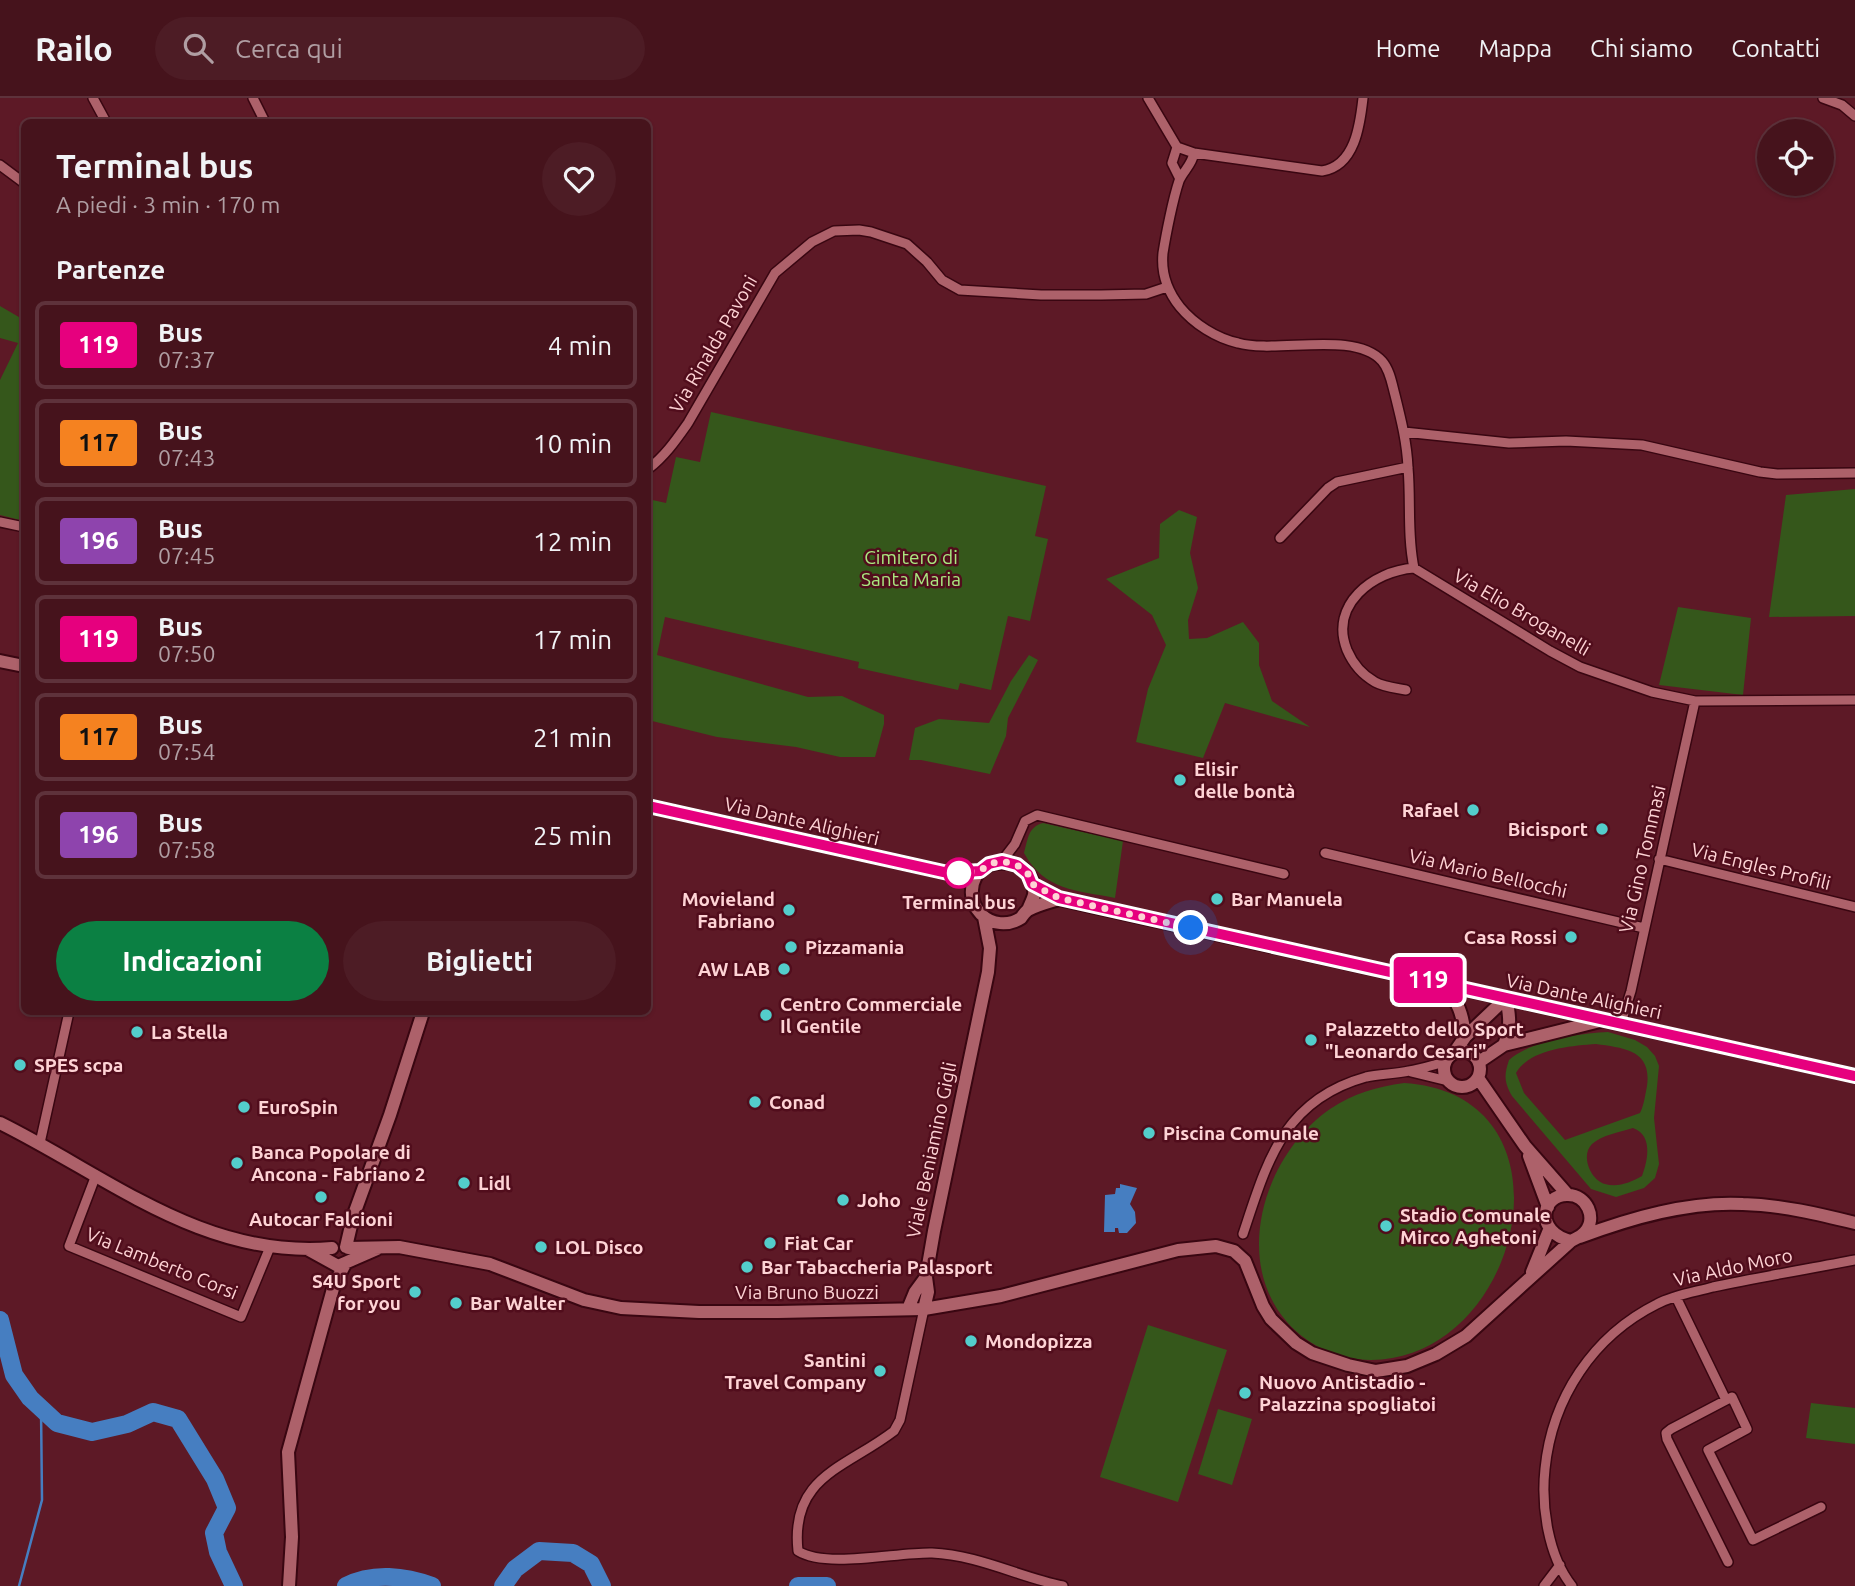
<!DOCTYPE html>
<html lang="it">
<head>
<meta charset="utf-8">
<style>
  body { margin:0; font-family:Ubuntu,sans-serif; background:#4d1c25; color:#f1f3f6; height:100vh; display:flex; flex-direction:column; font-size:26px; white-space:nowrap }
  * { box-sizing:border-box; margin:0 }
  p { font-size:23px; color:#b09ea3 }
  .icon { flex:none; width:38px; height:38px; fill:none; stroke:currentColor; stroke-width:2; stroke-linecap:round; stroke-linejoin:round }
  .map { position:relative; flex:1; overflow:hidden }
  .side { position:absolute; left:21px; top:21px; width:630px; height:896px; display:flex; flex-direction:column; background:#46131c; border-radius:10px; box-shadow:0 2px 5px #0004,0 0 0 2px #5e323b }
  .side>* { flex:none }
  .badge { padding:0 14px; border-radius:5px; font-size:24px; line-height:46px }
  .buttons { position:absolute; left:1757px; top:21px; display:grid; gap:14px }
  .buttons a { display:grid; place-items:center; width:77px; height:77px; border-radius:50%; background:#46131c; box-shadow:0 2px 5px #0004,0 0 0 2px #5e323b; font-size:35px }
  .you { position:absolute; width:35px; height:35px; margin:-18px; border:5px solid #fff; border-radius:50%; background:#1a73e8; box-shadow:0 0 0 10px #1a73e833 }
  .map>.badge { position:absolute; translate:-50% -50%; box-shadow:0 0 0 4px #fff }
  h2 { padding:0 35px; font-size:26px; line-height:63px }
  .round { display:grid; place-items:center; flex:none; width:74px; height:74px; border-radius:37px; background:#4d1c25 }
  .overview { display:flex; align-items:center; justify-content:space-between; height:119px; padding:0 35px }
  h1 { font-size:33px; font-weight:700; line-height:52px }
  .primary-button { display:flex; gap:14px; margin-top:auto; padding:14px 35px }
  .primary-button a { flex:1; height:80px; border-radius:42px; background:#0b8043; color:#fff; font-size:28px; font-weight:700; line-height:80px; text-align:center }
  .primary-button a+a { background:#4d1c25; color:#f1f3f6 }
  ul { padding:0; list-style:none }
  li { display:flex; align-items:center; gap:21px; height:88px; margin:0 14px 10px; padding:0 21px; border:4px solid #5e323b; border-radius:10px }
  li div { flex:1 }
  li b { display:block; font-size:26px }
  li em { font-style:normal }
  li .badge { min-width:77px; font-weight:700; text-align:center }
  header { display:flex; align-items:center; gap:42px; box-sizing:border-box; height:98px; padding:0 35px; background:#46131c; border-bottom:2px solid #5e323b }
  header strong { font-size:33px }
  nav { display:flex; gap:38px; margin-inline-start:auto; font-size:24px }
  .search { width:490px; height:63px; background:#4d1c25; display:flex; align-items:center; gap:18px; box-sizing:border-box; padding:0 24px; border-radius:38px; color:#b09ea3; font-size:26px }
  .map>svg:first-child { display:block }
  .green { fill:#35571b; fill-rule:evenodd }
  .water { fill:#467ec1 }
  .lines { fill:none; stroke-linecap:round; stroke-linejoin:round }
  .stream { stroke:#467ec1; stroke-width:2.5 }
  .river { stroke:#467ec1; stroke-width:18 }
  .street-casing { stroke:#390611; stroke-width:12 }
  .secondary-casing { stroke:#390611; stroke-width:16 }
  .street { stroke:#ad616a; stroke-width:9 }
  .secondary { stroke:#ad616a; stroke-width:12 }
  .line-casing { stroke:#fff; stroke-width:16 }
  .line { stroke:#e6007e; stroke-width:10 }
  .walk { stroke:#fed3d5; stroke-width:7; stroke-dasharray:0 12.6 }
  .poi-dot { fill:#53cdcb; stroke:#510d1c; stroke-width:2.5 }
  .stop-dot { fill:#fff; stroke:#e6007e; stroke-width:3.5 }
  .labels { text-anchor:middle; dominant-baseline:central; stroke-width:5; stroke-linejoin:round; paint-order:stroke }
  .street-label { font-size:19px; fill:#fed3d5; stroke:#510d1c }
  .park-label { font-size:19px; fill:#aae880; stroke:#510d1c }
  .poi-label { font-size:19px; font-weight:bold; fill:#fed3d5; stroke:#510d1c; text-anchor:start }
  .stop-label { font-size:19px; font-weight:bold; fill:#fed3d5; stroke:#510d1c }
</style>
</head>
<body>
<header>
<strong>Railo</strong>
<div class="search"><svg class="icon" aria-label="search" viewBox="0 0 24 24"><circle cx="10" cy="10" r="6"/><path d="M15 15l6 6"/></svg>Cerca qui</div>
<nav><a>Home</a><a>Mappa</a><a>Chi siamo</a><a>Contatti</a></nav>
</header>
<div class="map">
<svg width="1855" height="1488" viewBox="0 0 1855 1488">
  <rect width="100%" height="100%" fill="#5d1926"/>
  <path class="green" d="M0,208L24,222V423L0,417V282L18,245L0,240Z
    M711,314L1046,388L1035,438L1048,441L1030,523L1008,518L991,592L960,585L958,592L858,570L859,564L665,519L657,557L808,599L842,598L884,617V626L875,659H840L796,649L717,639L648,622V401L666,405L676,359L700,364Z
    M1855,391V518L1769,519L1786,397Z
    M1179,412L1197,419L1190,455L1198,490L1188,522L1189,541L1207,540L1243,524L1259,545V567L1272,603L1310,629L1225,605L1203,660L1136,644L1148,591L1166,547L1152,517L1106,481L1159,460L1160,426Z
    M1678,509L1751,520L1743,597L1659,587Z
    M1029,557L1038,562L1008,620L1006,638L990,676L921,662H909L915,630L939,621L989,625L1011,583Z
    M1043,725L1123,743L1115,800C1076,792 1045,793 1024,755C1028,741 1028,729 1043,725Z
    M1608,934L1635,942L1647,949L1655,958L1659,968L1654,1020L1659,1066L1655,1080L1644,1090L1616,1099L1591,1091L1512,998C1504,984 1504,977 1509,962C1530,943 1580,935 1608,934ZM1596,946C1624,950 1652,952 1647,988C1645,998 1644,1007 1640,1015L1565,1042L1524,995L1516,975C1530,951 1570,948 1596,946ZM1633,1030C1653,1037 1648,1062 1642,1078C1631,1084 1618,1090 1605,1086C1591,1082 1580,1058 1592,1046C1602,1037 1620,1034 1633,1030Z
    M1404,985C1583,996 1523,1261 1371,1262C1339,1262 1308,1248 1287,1224C1231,1160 1266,1055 1330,1011C1354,995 1377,989 1404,985Z
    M1148,1227L1227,1252L1178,1404L1100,1379Z
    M1811,1305L1855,1310V1346L1806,1340Z
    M1218,1311L1252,1321L1232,1387L1198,1376Z"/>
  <path class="water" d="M1120,1086L1137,1090L1130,1106L1135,1114L1136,1125L1127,1135H1119L1118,1130H1115V1134H1104L1105,1097L1115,1096L1116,1090H1120Z"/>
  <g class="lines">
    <path class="stream" d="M19,1488L42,1402L41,1310"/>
    <path class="river" d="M0,1222L14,1277L30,1300L57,1325L92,1334L127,1326L153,1314L178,1321L215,1381L227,1410L214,1435L218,1454L234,1488
      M346,1488C373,1474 405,1478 432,1488
      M503,1488L515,1471L539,1453L573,1455L591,1466L602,1488
      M798,1488H827"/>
    <g class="street-casing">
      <path id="street" d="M93,0L106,24
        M253,0L265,24
        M1148,0L1177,49L1194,55L1322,73C1355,68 1360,27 1363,0
        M1823,0L1842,7L1855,18
        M1177,49L1172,65L1180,81
        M1194,55C1192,67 1183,73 1179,83C1173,101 1166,136 1163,155C1161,175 1168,194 1180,209C1194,226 1216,240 1238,245C1276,256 1354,232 1382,263C1390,272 1392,286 1395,297C1401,321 1407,345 1408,370C1411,403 1407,437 1414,470
        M0,67L24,85
        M1404,334L1509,345L1566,343L1642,347L1760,374L1777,376L1855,375
        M648,371C665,358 676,342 688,325L775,175L812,144L834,133L859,132L871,134L907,146L927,164L942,182L960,192L1041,197H1101L1146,196L1167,189
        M0,424L24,429
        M1280,440L1328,390L1337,384L1408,369
        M1406,592C1396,590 1384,589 1375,584C1361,576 1353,566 1347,552C1329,507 1373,473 1414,470L1550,553L1580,569L1652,594L1695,603L1855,602
        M1325,755L1644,830
        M1659,761L1855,809
        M1002,763L1015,746L1025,723L1037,717L1284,776
        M1621,925L1631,893L1695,603
        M1411,974L1448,983
        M40,1045L69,914
        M96,1077L69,1148L241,1219L270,1149
        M1243,1136C1267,1064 1283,1002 1366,979C1379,976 1395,976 1409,973C1421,971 1433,967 1445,964
        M1676,1199L1726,1302
        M924,1211L900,1322L894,1333C846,1370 790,1378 798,1453C827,1471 897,1454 932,1455C978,1457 1019,1479 1063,1488
        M1728,1464L1667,1341L1666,1335L1671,1331L1732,1299L1747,1331L1708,1352L1753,1442L1821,1409
        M1544,1488L1560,1467
        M1572,1488C1548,1458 1541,1408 1545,1371C1552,1300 1593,1238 1657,1206C1674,1197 1695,1194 1713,1189C1760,1179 1808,1171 1855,1162"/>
    </g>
    <g class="secondary-casing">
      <path id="secondary" d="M0,563L24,568
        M648,708L948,775L980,773
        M1032,786L1059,801L1855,978
        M1028,812C1030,807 1033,801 1034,797C1038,758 974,752 972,792C971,801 975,810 981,816C991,827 1009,828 1021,820C1023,817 1025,814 1028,812C1037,807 1049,804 1059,801
        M1444,886C1458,904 1463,916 1465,939
        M1504,947C1511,930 1510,918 1506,900
        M1444 971a18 18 0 1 1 36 0a18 18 0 1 1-36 0Z
        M1454,955L1465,939L1506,900
        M1479,964L1504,947L1600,923
        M1478,980L1525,1048L1568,1097
        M0,1025C109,1079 203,1161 332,1150
        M1529,1058L1548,1109
        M1580,1139C1631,1120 1689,1103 1743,1106C1781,1107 1819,1116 1855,1125
        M346,1149L353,1119L390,1017L423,914
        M348,1150L399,1149L490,1166L584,1202L621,1210L699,1214H778L924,1211L1001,1198L1178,1152L1216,1148L1234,1153L1245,1163L1263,1208L1271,1221L1296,1245L1312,1255L1348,1267L1376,1273L1407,1268L1436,1256L1466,1238L1571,1143C1576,1140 1581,1139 1585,1134C1597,1120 1587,1097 1568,1097C1541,1096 1534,1134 1571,1143
        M309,1152L338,1168L377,1151
        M1532,1174L1549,1132
        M908,1211L915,1194L926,1179
        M924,1211L928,1194L926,1179L934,1133L988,874L990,850L984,819
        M289,1488L292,1439L288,1354L334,1187L345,1166"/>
    </g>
    <use href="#street" class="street"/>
    <use href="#secondary" class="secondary"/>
  </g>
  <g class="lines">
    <g class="line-casing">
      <path id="line" d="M648,708L948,775L980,773L989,766L1002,763L1017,767L1028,776L1032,786L1059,800L1855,978"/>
    </g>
    <use href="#line" class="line"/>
    <path class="walk" d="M959,775L980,773L989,766L1002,763L1017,767L1028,776L1032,786L1059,800L1191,830"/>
  </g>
  <g class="poi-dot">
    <circle cx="1180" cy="682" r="7"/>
    <circle cx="1473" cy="712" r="7"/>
    <circle cx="1602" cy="731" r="7"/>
    <circle cx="1217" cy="801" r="7"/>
    <circle cx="789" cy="812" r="7"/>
    <circle cx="1571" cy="839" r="7"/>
    <circle cx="791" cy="849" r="7"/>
    <circle cx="784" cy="871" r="7"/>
    <circle cx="766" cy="917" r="7"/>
    <circle cx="137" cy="934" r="7"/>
    <circle cx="1311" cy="942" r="7"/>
    <circle cx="20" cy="967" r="7"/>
    <circle cx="755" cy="1004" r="7"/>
    <circle cx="244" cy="1009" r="7"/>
    <circle cx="1149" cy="1035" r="7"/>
    <circle cx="237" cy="1065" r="7"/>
    <circle cx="464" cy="1085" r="7"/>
    <circle cx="321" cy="1099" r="7"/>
    <circle cx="843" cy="1102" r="7"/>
    <circle cx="1386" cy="1128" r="7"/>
    <circle cx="770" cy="1145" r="7"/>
    <circle cx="541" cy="1149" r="7"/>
    <circle cx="747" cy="1169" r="7"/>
    <circle cx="415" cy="1194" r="7"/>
    <circle cx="456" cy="1205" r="7"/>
    <circle cx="971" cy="1243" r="7"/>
    <circle cx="880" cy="1273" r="7"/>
    <circle cx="1245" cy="1295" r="7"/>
  </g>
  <circle class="stop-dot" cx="959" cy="775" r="14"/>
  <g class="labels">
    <g class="street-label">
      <text transform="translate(713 246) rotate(-60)">Via Rinalda Pavoni</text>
      <text transform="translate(1522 514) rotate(30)">Via Elio Broganelli</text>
      <text transform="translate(802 723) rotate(13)">Via Dante Alighieri</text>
      <text transform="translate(1642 761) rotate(-77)">Via Gino Tommasi</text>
      <text transform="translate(1761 768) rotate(14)">Via Engles Profili</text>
      <text transform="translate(1488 775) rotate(13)">Via Mario Bellocchi</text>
      <text transform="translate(1584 898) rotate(12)">Via Dante Alighieri</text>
      <text transform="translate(931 1052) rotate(-78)">Viale Beniamino Gigli</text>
      <text transform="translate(162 1165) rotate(22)">Via Lamberto Corsi</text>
      <text transform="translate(1733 1169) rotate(-12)">Via Aldo Moro</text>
      <text x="807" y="1194">Via Bruno Buozzi</text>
    </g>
    <g class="park-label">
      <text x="911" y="459">Cimitero di<tspan x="911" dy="22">Santa Maria</tspan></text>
    </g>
    <g class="poi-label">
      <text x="1194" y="671">Elisir<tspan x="1194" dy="22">delle bontà</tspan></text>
      <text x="1459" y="712" text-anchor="end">Rafael</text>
      <text x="1588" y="731" text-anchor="end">Bicisport</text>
      <text x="775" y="801" text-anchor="end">Movieland<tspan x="775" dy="22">Fabriano</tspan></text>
      <text x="1231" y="801">Bar Manuela</text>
      <text x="1557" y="839" text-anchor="end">Casa Rossi</text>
      <text x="805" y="849">Pizzamania</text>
      <text x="770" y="871" text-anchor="end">AW LAB</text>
      <text x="780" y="906">Centro Commerciale<tspan x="780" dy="22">Il Gentile</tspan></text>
      <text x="1325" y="931">Palazzetto dello Sport<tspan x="1325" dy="22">"Leonardo Cesari"</tspan></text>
      <text x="151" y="934">La Stella</text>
      <text x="34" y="967">SPES scpa</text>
      <text x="769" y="1004">Conad</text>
      <text x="258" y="1009">EuroSpin</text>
      <text x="1163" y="1035">Piscina Comunale</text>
      <text x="251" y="1054">Banca Popolare di<tspan x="251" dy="22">Ancona - Fabriano 2</tspan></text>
      <text x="478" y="1085">Lidl</text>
      <text x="857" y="1102">Joho</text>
      <text x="1400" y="1117">Stadio Comunale<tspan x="1400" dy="22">Mirco Aghetoni</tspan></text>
      <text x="321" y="1121" text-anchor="middle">Autocar Falcioni</text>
      <text x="784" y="1145">Fiat Car</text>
      <text x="555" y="1149">LOL Disco</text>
      <text x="761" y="1169">Bar Tabaccheria Palasport</text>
      <text x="401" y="1183" text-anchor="end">S4U Sport<tspan x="401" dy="22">for you</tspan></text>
      <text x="470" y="1205">Bar Walter</text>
      <text x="985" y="1243">Mondopizza</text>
      <text x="866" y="1262" text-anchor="end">Santini<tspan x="866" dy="22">Travel Company</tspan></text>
      <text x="1259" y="1284">Nuovo Antistadio -<tspan x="1259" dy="22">Palazzina spogliatoi</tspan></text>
    </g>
    <g class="stop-label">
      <text x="959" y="804">Terminal bus</text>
    </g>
  </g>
</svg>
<div class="buttons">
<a><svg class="icon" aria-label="locate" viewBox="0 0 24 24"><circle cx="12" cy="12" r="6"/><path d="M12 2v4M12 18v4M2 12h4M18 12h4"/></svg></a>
</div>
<div class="you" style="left:1191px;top:830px"></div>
<b class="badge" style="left:1428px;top:882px;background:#e6007e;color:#fff">119</b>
<section class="side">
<div class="overview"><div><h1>Terminal bus</h1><p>A piedi · 3 min · 170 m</p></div><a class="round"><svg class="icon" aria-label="heart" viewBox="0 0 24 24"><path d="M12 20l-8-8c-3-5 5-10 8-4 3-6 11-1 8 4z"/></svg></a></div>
<h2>Partenze</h2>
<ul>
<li><span class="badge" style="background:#e6007e;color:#fff">119</span><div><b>Bus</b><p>07:37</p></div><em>4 min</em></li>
<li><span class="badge" style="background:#f58220;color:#111">117</span><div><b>Bus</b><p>07:43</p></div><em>10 min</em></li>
<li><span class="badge" style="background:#8e44ad;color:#fff">196</span><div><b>Bus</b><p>07:45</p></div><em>12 min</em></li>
<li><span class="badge" style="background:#e6007e;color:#fff">119</span><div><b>Bus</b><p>07:50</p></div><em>17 min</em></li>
<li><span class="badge" style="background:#f58220;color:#111">117</span><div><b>Bus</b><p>07:54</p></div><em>21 min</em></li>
<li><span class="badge" style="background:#8e44ad;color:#fff">196</span><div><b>Bus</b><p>07:58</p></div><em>25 min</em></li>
</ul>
<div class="primary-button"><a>Indicazioni</a><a>Biglietti</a></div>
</section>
</div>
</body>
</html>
